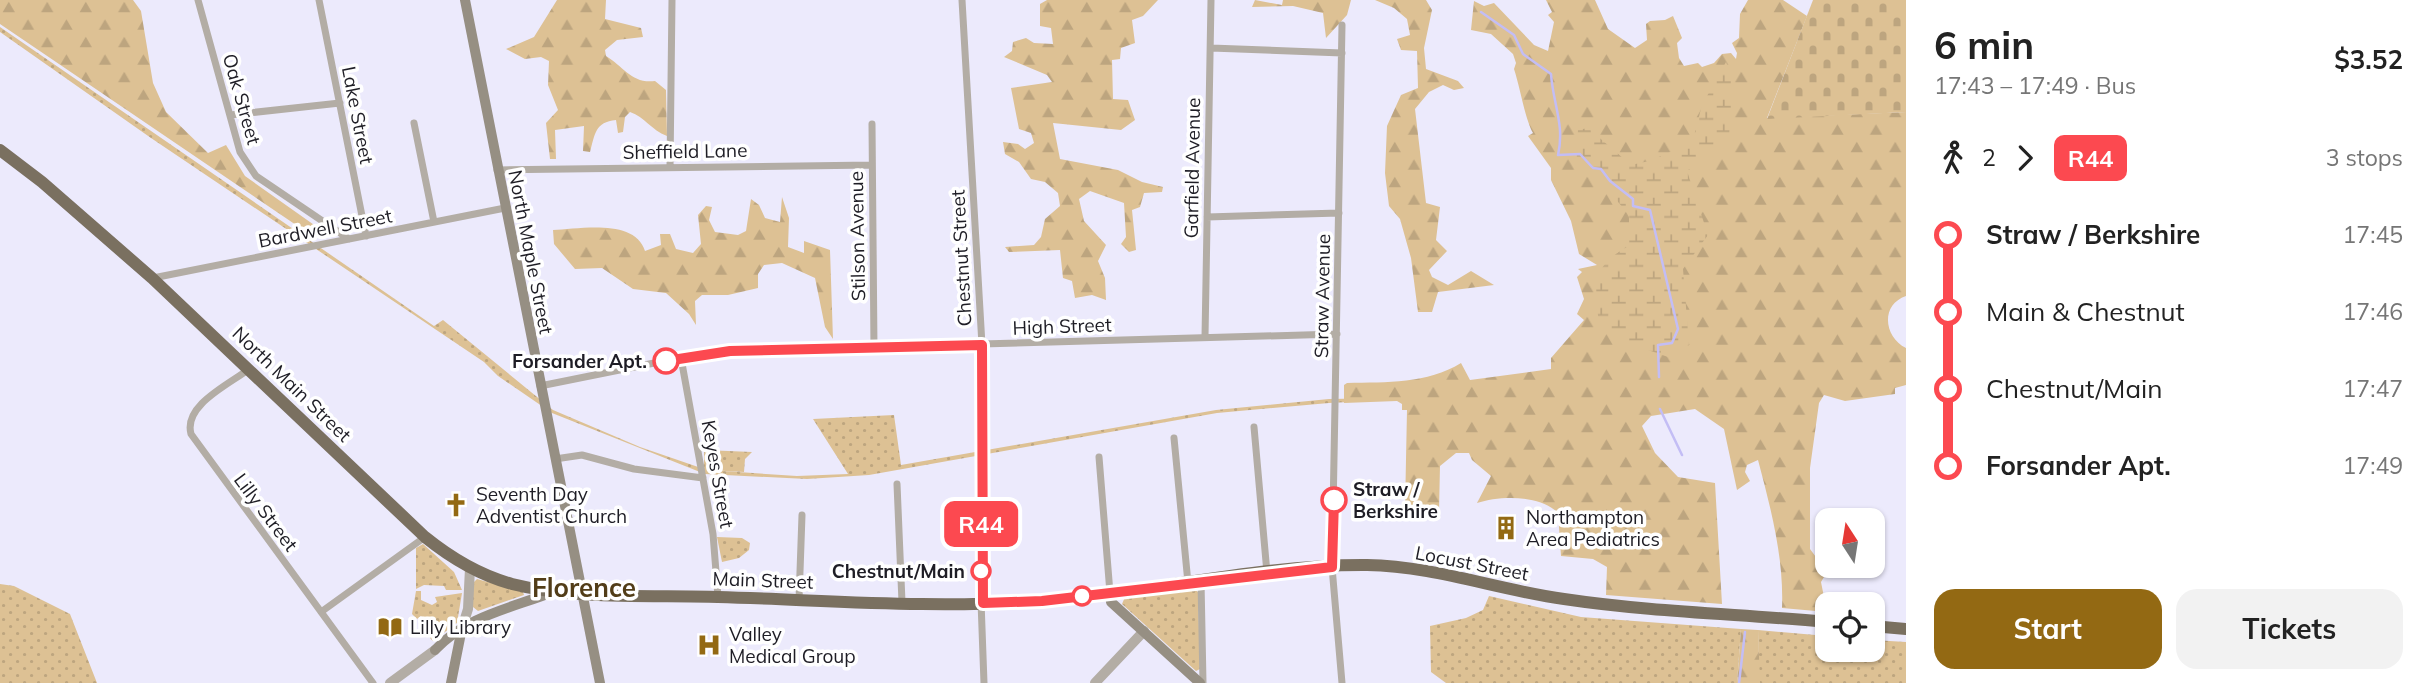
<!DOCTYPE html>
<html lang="en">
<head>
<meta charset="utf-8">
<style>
  body { margin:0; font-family:Mulish,sans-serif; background:#f2f2f2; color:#222; height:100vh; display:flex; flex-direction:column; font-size:26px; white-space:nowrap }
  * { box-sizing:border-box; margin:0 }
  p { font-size:23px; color:#767676 }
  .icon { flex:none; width:38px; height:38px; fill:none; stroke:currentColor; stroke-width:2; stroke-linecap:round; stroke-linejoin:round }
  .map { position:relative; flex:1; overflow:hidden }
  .panel { display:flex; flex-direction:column; background:#fff; width:525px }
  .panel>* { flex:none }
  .badge { padding:0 14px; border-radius:10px; font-size:24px; line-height:46px }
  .needle { width:46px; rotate:348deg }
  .controls { position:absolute; left:1815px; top:508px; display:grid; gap:14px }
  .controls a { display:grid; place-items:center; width:70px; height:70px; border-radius:14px; background:#fff; box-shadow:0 2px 5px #0004; font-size:35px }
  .map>.badge { position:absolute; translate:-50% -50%; box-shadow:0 0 0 4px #fff }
  .legs { display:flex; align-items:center; gap:10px; height:77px; padding:0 28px; font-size:23px }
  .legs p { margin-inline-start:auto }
  .head { display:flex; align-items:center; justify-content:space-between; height:119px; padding:0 28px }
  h1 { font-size:38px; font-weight:700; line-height:52px }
  .primary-button { display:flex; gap:14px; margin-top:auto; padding:14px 28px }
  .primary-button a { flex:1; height:80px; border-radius:21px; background:#936913; color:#fff; font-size:28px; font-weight:700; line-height:80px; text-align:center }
  .primary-button a+a { background:#f2f2f2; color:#222 }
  ul { padding:0 28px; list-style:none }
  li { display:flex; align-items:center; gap:24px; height:77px; font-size:26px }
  li i { display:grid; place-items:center; width:10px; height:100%; margin:0 9px; background:currentColor }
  li i::after { content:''; width:18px; height:18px; margin:-9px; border:5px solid; border-radius:50%; background:#fff }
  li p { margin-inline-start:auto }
  li:first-child i { background:linear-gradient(#0000 50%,currentColor 0) }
  li:last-child i { background:linear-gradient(currentColor 50%,#0000 0) }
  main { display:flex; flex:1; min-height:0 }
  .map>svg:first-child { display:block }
  .grass { fill:url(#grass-dots) }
  .forest { fill:url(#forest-firs) }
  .wetland { fill:url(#wetland-marsh) }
  .cemetery { fill:url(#cemetery-stones) }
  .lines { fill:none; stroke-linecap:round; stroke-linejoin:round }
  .stream { stroke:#c3bdf5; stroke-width:2.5 }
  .minor { stroke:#b3ada5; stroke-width:7 }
  .tertiary { stroke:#b3ada5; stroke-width:10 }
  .secondary { stroke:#968f83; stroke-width:10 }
  .trunk { stroke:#7a7060; stroke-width:12 }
  .line-1-casing { stroke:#fff; stroke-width:16 }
  .line-1 { stroke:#fc4950; stroke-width:10 }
  .stop-1-dot { fill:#fff; stroke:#fc4950; stroke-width:3.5 }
  .labels { text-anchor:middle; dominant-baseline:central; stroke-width:7; stroke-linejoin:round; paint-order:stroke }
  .street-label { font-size:19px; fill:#1e1d25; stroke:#fff }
  .stop-label { font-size:19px; font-weight:bold; fill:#1e1d25; stroke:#fff; text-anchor:end }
  .poi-label { font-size:19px; fill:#1e1d25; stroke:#fff; text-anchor:start }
  .district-label { font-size:26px; font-weight:bold; fill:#523d18; stroke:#fff }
</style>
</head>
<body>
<main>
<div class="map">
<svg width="1906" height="683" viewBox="0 0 1906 683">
  <defs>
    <pattern id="grass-dots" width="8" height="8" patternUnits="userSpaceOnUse" patternTransform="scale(1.75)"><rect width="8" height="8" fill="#ddc194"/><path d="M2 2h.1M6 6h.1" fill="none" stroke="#bda57f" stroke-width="1.8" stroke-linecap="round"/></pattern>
    <pattern id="forest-firs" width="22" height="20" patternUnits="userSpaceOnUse" patternTransform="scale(1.75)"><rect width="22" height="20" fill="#ddc194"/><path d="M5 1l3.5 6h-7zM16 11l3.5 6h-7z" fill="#bda57f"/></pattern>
    <pattern id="wetland-marsh" width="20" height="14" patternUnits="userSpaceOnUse" patternTransform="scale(1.75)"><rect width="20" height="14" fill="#ddc194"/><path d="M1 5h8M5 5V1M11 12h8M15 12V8" fill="none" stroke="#bda57f"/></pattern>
    <pattern id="cemetery-stones" width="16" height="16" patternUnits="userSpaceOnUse" patternTransform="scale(1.75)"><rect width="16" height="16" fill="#ddc194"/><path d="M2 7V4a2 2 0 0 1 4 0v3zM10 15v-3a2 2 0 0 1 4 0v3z" fill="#bda57f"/></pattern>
  </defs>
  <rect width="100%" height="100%" fill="#eceafc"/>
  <path class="grass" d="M0,27L434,326L443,320L553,410L640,447L704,469V450L752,452L745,459L744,472L708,470L797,476L848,474L813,419L894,415L901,465L1216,410L1329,399L1448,397L1329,403L1217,413L869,475L807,479L705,474L552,413L498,376L484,362L151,138L0,32Z
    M717,537L742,538L750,543L749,550L739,558L722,562Z
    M423,544L454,572L462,590H446L444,586L424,585L416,589V548Z
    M477,579L523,592L524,595L478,611L473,607V583Z
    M0,584L14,586L70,614L97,683H0Z
    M1193,588L1198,592L1200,669L1196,671L1122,604L1125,597Z
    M416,591H421V600L432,605L437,602L435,597L462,593L457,623L433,641L430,638L434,634L421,616L417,619L412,614Z
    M1489,596L1581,617L1741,629L1737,683H1446L1431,672L1430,626L1466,618L1483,610Z
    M1758,630L1827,636V649H1872L1873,640L1906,642V683H1759Z"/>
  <path class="forest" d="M0,0H133L141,11L153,83L166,112L208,153L226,145L245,176L317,227H299L0,24Z
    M557,0H606L605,19L641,28L643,37L617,40L605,50L606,56C624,67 632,84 655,81L666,90L667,136C651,130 645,117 630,112L625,117L623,132L618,133L616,120C595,122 595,134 590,152L583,151L584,126L555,130L556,159H550L546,123L558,110L548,85L549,61L541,57L525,59L506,49L534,37Z
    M1047,0H1158L1143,16L1132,20L1135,43L1121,48L1120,59L1112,60L1113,99L1128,100L1135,120L1121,130L1053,123L1060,159L1118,170L1142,182L1163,187L1162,192L1144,193L1140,207L1132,210L1136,250L1129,252L1121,244L1126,237L1124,203L1090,191L1079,199L1084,221L1106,245L1098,261L1105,278L1106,300L1092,295L1075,298L1072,281L1063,278L1060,250L1009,252L1005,247L1034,245L1041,237L1045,219L1060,206L1058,193L1045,182L1031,179L1019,162L1005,154L1003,142L1018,144L1025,149L1034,143L1031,133L1019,129L1011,88L1052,82L1047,75L1004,57L1012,51L1013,42L1026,38L1034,43L1053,44L1051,28L1040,26V4Z
    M1255,0L1282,5L1283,0H1351L1347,15L1326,38L1323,13L1293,6L1252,7Z
    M1375,0H1426L1432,10L1424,48L1426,69L1458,81L1464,88L1454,90L1443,85L1429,92L1415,109L1426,203L1440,207L1436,240L1447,251L1429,270L1432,277L1448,285L1471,271L1494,285L1438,292L1432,312H1418L1411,258L1400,219L1389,206L1385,173L1387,126L1401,95L1418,88L1417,51L1401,50L1397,39L1410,35L1407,19L1394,8Z
    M1546,0H1595L1608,29L1635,48L1647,40L1646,24L1650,21L1665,20L1673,16L1682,38L1677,43L1679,58L1684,66L1698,63L1702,67L1714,63L1722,54L1731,53L1736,59L1737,53L1732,43L1739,38L1740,14L1748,0H1783L1807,16L1767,118L1906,112V296C1880,305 1884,337 1906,348V385L1895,388V394L1845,401L1824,395L1819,403L1810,468V549L1827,572L1821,582L1827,612L1782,608C1784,558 1771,509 1758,460L1747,465L1745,472L1750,481L1737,490L1724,429L1695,409L1651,416L1642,426L1655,453L1678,477L1715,483L1722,604L1606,595L1607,567L1593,559L1561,556L1558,513C1540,495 1501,495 1477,503L1491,476L1472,460L1469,453H1456L1440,466L1439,512L1405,509L1407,410H1402V404L1397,401L1344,403V385L1347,383C1387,382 1427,384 1461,363L1470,380L1551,369V358L1584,320L1577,314L1584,299L1577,277L1582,272L1578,269L1597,265L1579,254L1571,221L1551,180V168L1528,136L1533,133C1525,119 1520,87 1514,69L1516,63L1513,54L1491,34L1471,30L1474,1L1484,6L1494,3L1534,45L1548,51L1554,22L1548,15L1552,12Z
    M782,197L789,218L788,247L804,253V241L830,250L833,339L825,327L815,278L782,263L764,265L758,274V288L728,295H702L695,301L696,325L689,314L666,293L633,289L602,268L575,269L554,244L553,230C579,229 635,218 645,251L661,245L660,234H670L676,249L693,253L701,244L698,215L706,206L712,207L709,220L715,232L738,235L746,231L751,199L759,205L765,218L780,222Z
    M1741,629L1758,630L1760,683H1737Z"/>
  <path class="wetland" d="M1726,62L1733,80L1729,136L1687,171L1708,235L1683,269L1689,345L1668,357L1628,343L1599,325C1595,284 1590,267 1629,246V215L1598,178L1576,161L1578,130L1588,128L1631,165L1649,161L1692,143L1702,105Z"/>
  <path class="cemetery" d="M1813,0H1906V112L1767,119Z"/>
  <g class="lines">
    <path class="stream" d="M1481,12L1514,35L1523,54L1551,74C1553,104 1565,125 1558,155L1580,154L1593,168L1601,169L1610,181L1633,199V206L1650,210L1678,329L1672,343L1658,345L1659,377
      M1660,409L1682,455
      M1739,683L1745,632"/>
    <path class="minor" d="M198,0L240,152L256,176L349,239
      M319,0L366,236
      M962,0L982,345L980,574L984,683
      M1211,48L1342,53
      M230,115L340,103
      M414,123L434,222
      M872,124L874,348
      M670,167L672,0
      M497,170L872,165
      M1207,217L1339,213
      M153,278L505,208
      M1205,337L1211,0
      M681,358L713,534L718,597
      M249,369C230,384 183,405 191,434L373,683
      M540,386L694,355L730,351L1337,334
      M1254,427L1267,573
      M1174,438L1188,583
      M1099,457L1110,593
      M555,459L582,455L634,469L703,478
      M897,484L902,602
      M1201,581L1203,683
      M799,600L802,515
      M321,612L425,537
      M1342,683L1332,567L1342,25"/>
    <path class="tertiary" d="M462,628L468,609L470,568
      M390,683L435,650
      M1095,683L1144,631"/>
    <path class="secondary" d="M465,0L600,683
      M1110,593L1111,602L1200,683
      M435,650C467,615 513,608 555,591
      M451,683L462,628"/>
    <path class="trunk" d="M0,150L42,182L152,278L425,537C451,558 479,575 512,584C575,600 653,595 718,597C825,600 934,609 1040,601C1147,593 1260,564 1367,565C1434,566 1498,590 1564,599C1651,612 1739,614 1827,622
      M1872,626L1906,629"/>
  </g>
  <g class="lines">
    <g class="line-1-casing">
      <path id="line-1" d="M666,361L730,351L982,345L983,603L1042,601L1332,567L1334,500"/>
    </g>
    <use href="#line-1" class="line-1"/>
  </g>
  <defs>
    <g id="church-bare" transform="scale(1.89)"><path d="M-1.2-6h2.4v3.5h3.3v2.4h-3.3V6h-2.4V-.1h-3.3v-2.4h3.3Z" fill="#936913" stroke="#fff" stroke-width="2.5" paint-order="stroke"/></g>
    <g id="building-bare" transform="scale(1.89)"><path d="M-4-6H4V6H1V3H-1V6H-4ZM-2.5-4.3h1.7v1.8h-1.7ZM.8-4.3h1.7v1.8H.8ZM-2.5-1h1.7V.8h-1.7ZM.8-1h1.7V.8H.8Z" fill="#936913" stroke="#fff" stroke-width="2.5" paint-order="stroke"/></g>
    <g id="library-bare" transform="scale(1.89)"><path d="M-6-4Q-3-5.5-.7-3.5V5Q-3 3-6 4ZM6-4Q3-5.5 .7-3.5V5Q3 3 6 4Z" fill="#936913" stroke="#fff" stroke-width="2.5" paint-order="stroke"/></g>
    <g id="hospital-bare" transform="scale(1.89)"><path d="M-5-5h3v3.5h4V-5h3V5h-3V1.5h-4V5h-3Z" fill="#936913" stroke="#fff" stroke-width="2.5" paint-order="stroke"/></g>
  </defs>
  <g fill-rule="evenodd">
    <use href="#church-bare" x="456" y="505"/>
    <use href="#building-bare" x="1506" y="528"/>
    <use href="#library-bare" x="390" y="627"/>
    <use href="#hospital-bare" x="709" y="645"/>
  </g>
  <g class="stop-1-dot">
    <circle cx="666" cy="361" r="12"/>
    <circle cx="1334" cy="500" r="12"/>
    <circle cx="981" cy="571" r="9"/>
    <circle cx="1082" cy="596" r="9"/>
  </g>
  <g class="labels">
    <g class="street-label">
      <text transform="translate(242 99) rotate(74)">Oak Street</text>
      <text transform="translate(358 115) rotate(79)">Lake Street</text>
      <text transform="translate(685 151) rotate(-1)">Sheffield Lane</text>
      <text transform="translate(1192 168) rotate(-89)">Garfield Avenue</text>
      <text transform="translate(325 228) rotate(-11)">Bardwell Street</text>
      <text transform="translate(857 236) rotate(-91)">Stilson Avenue</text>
      <text transform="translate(531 252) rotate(79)">North Maple Street</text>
      <text transform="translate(961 258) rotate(-93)">Chestnut Street</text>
      <text transform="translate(1322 296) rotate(-89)">Straw Avenue</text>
      <text transform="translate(1062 326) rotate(-2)">High Street</text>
      <text transform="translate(292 384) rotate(44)">North Main Street</text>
      <text transform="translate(718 474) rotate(80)">Keyes Street</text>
      <text transform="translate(266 512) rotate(53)">Lilly Street</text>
      <text transform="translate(1472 563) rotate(11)">Locust Street</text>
      <text transform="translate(763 580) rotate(2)">Main Street</text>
    </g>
    <g class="stop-label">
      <text x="647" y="361">Forsander Apt.</text>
      <text x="1353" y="489" text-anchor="start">Straw /<tspan x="1353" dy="22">Berkshire</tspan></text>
      <text x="965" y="571">Chestnut/Main</text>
    </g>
    <g class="poi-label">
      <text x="476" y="494">Seventh Day<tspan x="476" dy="22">Adventist Church</tspan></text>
      <text x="1526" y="517">Northampton<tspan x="1526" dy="22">Area Pediatrics</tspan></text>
      <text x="410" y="627">Lilly Library</text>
      <text x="729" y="634">Valley<tspan x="729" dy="22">Medical Group</tspan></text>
    </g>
    <g class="district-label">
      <text x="584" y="587">Florence</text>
    </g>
  </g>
</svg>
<div class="controls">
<a><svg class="needle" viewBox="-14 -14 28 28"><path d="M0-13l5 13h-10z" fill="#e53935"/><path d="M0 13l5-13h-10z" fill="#767676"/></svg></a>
<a><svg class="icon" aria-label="locate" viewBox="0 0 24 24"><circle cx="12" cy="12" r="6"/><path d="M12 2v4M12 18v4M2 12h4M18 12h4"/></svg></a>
</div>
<b class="badge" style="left:981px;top:524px;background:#fc4950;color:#fff">R44</b>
</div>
<section class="panel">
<div class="head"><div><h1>6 min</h1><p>17:43 – 17:49 · Bus</p></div><b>$3.52</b></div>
<div class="legs"><svg class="icon" aria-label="walk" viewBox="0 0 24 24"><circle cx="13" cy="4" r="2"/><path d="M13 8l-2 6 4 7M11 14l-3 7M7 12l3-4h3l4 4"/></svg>2<svg class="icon" aria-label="forward" viewBox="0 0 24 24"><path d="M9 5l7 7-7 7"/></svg><b class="badge" style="background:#fc4950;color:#fff">R44</b><p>3 stops</p></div>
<ul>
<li><i style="color:#fc4950"></i><b>Straw / Berkshire</b><p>17:45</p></li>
<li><i style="color:#fc4950"></i><span>Main &amp; Chestnut</span><p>17:46</p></li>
<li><i style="color:#fc4950"></i><span>Chestnut/Main</span><p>17:47</p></li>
<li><i style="color:#fc4950"></i><b>Forsander Apt.</b><p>17:49</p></li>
</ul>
<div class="primary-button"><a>Start</a><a>Tickets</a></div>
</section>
</main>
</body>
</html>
